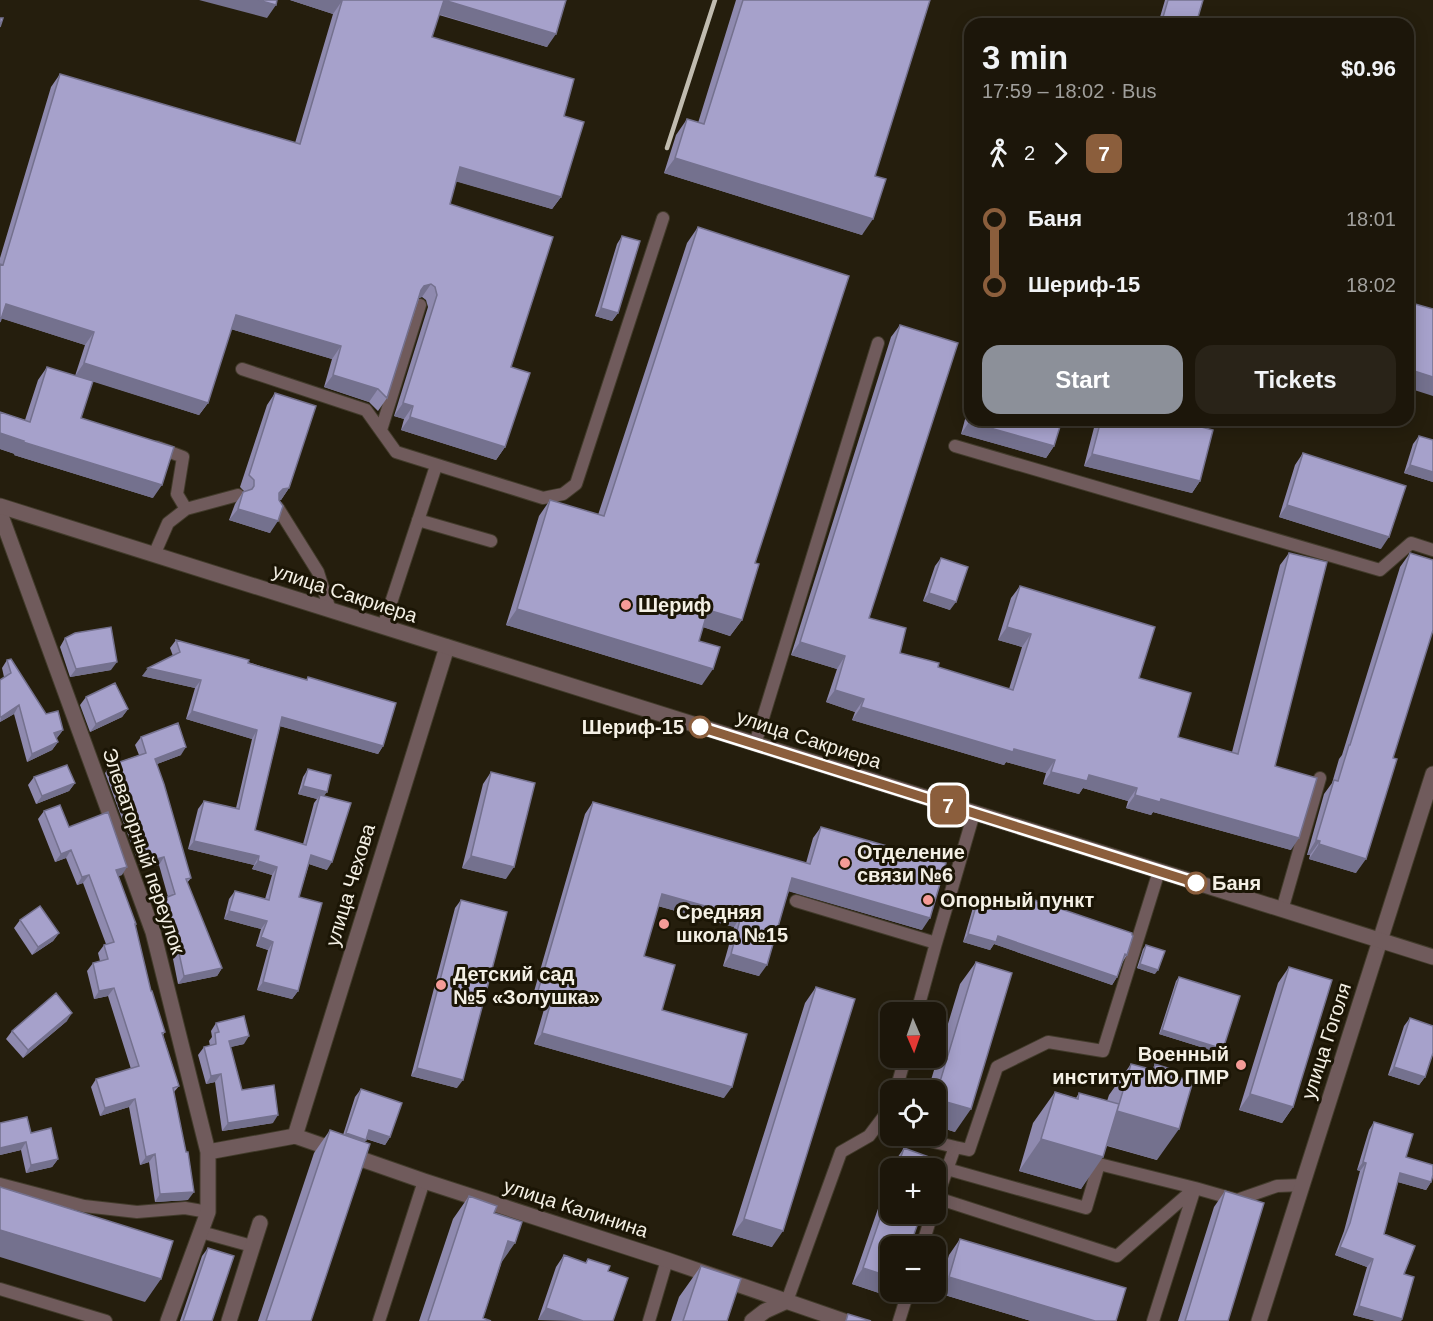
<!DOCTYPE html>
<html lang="en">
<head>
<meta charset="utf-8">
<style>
  body { margin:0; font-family:Helvetica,sans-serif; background:#292318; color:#f1f3f6; height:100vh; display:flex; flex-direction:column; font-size:22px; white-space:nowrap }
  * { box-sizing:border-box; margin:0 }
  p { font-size:20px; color:#a09f9c }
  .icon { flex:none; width:33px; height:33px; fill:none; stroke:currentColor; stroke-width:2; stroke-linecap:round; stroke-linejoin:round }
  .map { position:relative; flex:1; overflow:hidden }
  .panel { position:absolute; left:964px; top:18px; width:450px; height:408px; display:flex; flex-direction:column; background:#1c160a; border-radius:18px; box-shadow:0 3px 15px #0003,0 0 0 2px #3a352b }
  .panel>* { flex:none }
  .badge { padding:0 12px; border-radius:9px; font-size:21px; line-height:39px }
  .needle { width:39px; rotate:178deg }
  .tools { position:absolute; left:880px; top:1002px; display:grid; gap:12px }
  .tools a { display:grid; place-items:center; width:66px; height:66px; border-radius:12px; background:#1c160a; box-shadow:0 3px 15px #0003,0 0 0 2px #3a352b; font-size:30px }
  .map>.badge { position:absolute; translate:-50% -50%; box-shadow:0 0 0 3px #fff }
  .legs { display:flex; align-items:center; gap:9px; height:66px; padding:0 18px; font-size:20px }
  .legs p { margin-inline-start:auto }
  .headline { display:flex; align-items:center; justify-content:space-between; height:102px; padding:0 18px }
  h1 { font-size:33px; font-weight:600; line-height:45px }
  .cta { display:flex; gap:12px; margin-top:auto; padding:12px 18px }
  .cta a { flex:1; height:69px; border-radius:18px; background:#8c9099; color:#fff; font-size:24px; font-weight:600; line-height:69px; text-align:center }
  .cta a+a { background:#292318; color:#f1f3f6 }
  ul { padding:0 18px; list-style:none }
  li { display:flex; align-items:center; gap:21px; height:66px; font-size:22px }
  li i { display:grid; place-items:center; width:9px; height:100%; margin:0 8px; background:currentColor }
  li i::after { content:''; width:15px; height:15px; margin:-8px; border:4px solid; border-radius:50%; background:#1c160a }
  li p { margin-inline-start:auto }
  li:first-child i { background:linear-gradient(#0000 50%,currentColor 0) }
  li:last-child i { background:linear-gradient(currentColor 50%,#0000 0) }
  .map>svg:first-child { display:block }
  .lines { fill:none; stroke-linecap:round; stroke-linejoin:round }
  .service-casing { stroke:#423b2b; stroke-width:14 }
  .minor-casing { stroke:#423b2b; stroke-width:17 }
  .tertiary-casing { stroke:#423b2b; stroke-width:17 }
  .service { stroke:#705b5c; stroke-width:12 }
  .minor { stroke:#705b5c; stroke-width:15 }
  .tertiary { stroke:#705b5c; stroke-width:15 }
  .rail { stroke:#c1bcb0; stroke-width:4.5 }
  .wall { fill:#8f8aaf }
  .shaded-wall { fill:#74718e }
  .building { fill:#a6a1cb; stroke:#74718e; stroke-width:1.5 }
  .line-1-casing { stroke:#fff; stroke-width:14 }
  .line-1 { stroke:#8b5e3c; stroke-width:9 }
  .poi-dot { fill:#f59b97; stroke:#1b1505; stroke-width:2 }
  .stop-1-dot { fill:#fff; stroke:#8b5e3c; stroke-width:3 }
  .labels { text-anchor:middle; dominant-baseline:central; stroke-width:6; stroke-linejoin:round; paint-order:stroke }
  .street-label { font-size:20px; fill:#f4f0e5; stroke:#1b1505 }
  .poi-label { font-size:20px; font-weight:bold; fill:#f4f0e5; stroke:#1b1505; text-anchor:start }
  .stop-label { font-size:20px; font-weight:bold; fill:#f4f0e5; stroke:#1b1505; text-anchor:end }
</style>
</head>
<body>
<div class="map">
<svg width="1433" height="1321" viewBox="0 0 1433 1321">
  <rect width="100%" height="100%" fill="#251e0d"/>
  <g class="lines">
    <g class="service-casing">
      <path id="service" d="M242,369L366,410L396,452L543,498L563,494L576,484L663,218
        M381,430L420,305
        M955,446L1380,570L1411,543L1433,550
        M157,447L183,457L177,494L186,509
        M278,508L318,572L330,610
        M418,520L491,541
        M154,555L168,523L186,509L238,495
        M383,627L436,466
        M755,744L878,343
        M796,901L936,943L974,813
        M1282,910L1320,778
        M917,1012L936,943
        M896,1090L905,1058
        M909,1136L955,1147L937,1198
        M955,1147L969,1150L997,1067L1048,1042L1103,1051L1159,871
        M0,1184L84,1206L137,1212L185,1208L208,1212
        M936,1202L937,1198L1117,1256L1195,1188L1099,1164L1086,1208L947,1169
        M201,1232L252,1246
        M922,1246L932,1214
        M0,1289L106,1321
        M787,1301L841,1152L869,1136L891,1107
        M379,1321L424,1181
        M649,1321L667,1260
        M899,1321L908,1292
        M1153,1321L1195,1188L1237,1200L1277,1186L1303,1185"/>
    </g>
    <g class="minor-casing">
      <path id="minor" d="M0,513L153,932L208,1152V1212L168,1321
        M295,1136L447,647
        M208,1152L295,1136L424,1181L667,1260L844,1321
        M229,1321L260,1223
        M752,1321L765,1311L787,1301
        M1259,1321L1433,774"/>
    </g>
    <g class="tertiary-casing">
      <path id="tertiary" d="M0,506L1433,957"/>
    </g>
    <use href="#service" class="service"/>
    <use href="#minor" class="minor"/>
    <use href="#tertiary" class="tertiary"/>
    <path class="rail" d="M667,148L715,0"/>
  </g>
  <path class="wall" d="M290,0H566L547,47L439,15L432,37L564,116L561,197L552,209L456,181L450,204L511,367L505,447L496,460L401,430L404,419L394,416L428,307L426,300L422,297L419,298L387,398L378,411L369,402L324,387L332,359L231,329L208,403L199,415L93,381L81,418L153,498L14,455L15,454L0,449V412L25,420L38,380L47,367L75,376L85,345L1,318L0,322V258L51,87L60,74L295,143L333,14Z
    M736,0H930L875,176L862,235L664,173L676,135L687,119L698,123Z
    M1165,0H1203L1196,24H1158Z
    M698,227L755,563L742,620L730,636L703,627L699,641L702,685L506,625L539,516L550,500L598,515L687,243Z
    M622,236L618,313L612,321L595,316L617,244Z
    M900,325L869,618L900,653L938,667L1009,689L1022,647L998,640L1011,598L1020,586L1139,678L1178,737L1232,752L1280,565L1289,553L1275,766L1291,850L1153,812L1151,815L1126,808L1128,801L1083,788L1079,794L1043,784L1046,773L1006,762L1004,765L852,720L855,712L826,702L837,669L791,655L891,337Z
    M275,393L289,488L281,500H279L270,533L229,520L235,504L243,492H245L240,487L267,405Z
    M970,401V420L1054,446L1046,458L961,434Z
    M1096,420H1174L1200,481L1192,493L1084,466Z
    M1419,436L1433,440V482L1404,473L1413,444Z
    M1303,453L1381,549L1279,517L1295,465Z
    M1410,553L1356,873L1309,859L1310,855H1307L1324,794L1332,783L1339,759L1342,755L1400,567Z
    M941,558L950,610L923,601L935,566Z
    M65,638L111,670L70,677L60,647Z
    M176,640L306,680L308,677L383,746L378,754L280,726L255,830L303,844L314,803L317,799L298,794L303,777L308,769L324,796L327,870L309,864L299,897L298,991L292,999L257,990L268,950L256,946L261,929L224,919L229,899L235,891L265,899L272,875L252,869L254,865L188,849L198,809L204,801L236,808L252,739L186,719L195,688L142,676L173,656L170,648Z
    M7,660L46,714L63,730L56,739L58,742L52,750L27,762L14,714L0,722V680L4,677L2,668Z
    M86,697L128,709L122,717L90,732L80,705Z
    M141,737L181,755L157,764L191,878L187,883L222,968L217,976L178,984L167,929L163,931L155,908L160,900L168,897L159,865L141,870L105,773L111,765L139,755L135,745Z
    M491,772L506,879L462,868L483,784Z
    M34,777L75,783L69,791L36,804L28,785Z
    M593,802L806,863L813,838L821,827L922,930L789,891L759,976L723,966L734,927L658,906L644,956L662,1010L724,1098L534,1044L545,1006L531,1002L585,814Z
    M44,811L69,827L122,875L118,876L136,924L135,925L151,991L165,1032L163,1035L179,1086L174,1092L188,1200L155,1202L149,1162L140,1165L129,1107L100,1116L91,1087L96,1079L131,1069L108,996L94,999L87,971L93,963L100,961L98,953L104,945L106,944L83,883L77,885L66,858L55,862L38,819Z
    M1020,895L1127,955L1122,963L1117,977L1112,985L994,944L990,950L963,942L974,904L979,896L1013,906Z
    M461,900L457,1088L411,1076L455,908Z
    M20,920L59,933L53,941L32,955L14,928Z
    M1146,945L1155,974L1137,968L1143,949Z
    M976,962L955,1132L936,1126V1090H928L960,984Z
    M1289,967L1293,1107L1282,1123L1239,1110L1278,983Z
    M1179,977L1220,1053L1159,1034L1176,981Z
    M816,987L772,1247L732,1235L805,1003Z
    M1410,1018L1425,1077L1419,1085L1388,1075L1404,1026Z
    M67,1021L23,1058L6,1039L12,1031Z
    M216,1023L244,1044L230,1047L242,1090L273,1123L222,1131L215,1082L206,1084L198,1055L204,1047L210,1046L209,1041L212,1037L211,1031Z
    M1131,1064L1152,1070L1155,1064L1157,1160L1107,1146L1081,1189L1019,1171L1033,1123L1055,1092L1076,1098L1079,1093L1107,1101L1109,1095Z
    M361,1089L390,1137L385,1145L366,1139L365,1142L311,1321H258L314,1153L330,1130L343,1135L355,1097Z
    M1374,1122L1406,1157L1431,1182L1426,1190L1398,1182L1384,1234L1404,1274L1402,1319L1401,1321H1376L1353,1315L1367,1267L1335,1255L1344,1231L1360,1171L1357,1170L1369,1130Z
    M0,1123L31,1133L58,1159L52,1167L26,1173L21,1150L0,1155Z
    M904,1148L936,1168H892L893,1164Z
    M891,1171V1291L888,1296L852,1284Z
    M1225,1191L1228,1321H1178L1214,1207Z
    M469,1196L494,1213L501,1264L483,1318L491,1321H419L453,1219Z
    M960,1239L1116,1321H1031L938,1293L949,1255Z
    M208,1248L212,1321H180L202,1256Z
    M564,1255L585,1263L588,1259L608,1271L613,1321L538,1320L556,1267Z
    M701,1266L727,1321H671L679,1297Z"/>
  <path class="shaded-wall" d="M199,0H258L276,5L267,18Z
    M290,0H340L342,1L333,14Z
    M444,0L556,34L547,47L435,13Z
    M675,158L873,219L862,235L664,173Z
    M460,167L561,197L552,209L451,180Z
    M431,284L422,297L415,299L424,286Z
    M6,304L94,332L85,345L0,318Z
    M601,308L618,313L612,321L595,316Z
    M236,315L341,346L332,359L227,328Z
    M84,363L208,403L199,415L75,376Z
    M1408,369L1433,377V396L1408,388Z
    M333,375L378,389L369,402L324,387Z
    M403,403L413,406L404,419L394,416Z
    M410,417L505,447L496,460L401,430Z
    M969,422L1054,446L1046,458L961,434Z
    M0,433L24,441L15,454L0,449Z
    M23,442L162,485L153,498L14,455Z
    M1092,454L1200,481L1192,493L1084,466Z
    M1410,465L1433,472V482L1404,473Z
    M289,488L281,500L274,501L283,489Z
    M1287,505L1389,537L1381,549L1279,517Z
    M238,509L278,521L270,533L229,520Z
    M929,593L956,602L950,610L923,601Z
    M517,609L713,669L702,685L506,625Z
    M708,610L742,620L730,636L697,625Z
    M1007,627L1031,634L1022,647L998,640Z
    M800,642L845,656L837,669L791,655Z
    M117,662L111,670L70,677L76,669Z
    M148,668L201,680L195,688L142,676Z
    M835,690L864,699L855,712L826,702Z
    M19,705L14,714L0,722L1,717Z
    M861,707L1055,760L1046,773L1006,762L1004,765L852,720Z
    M128,709L122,717L90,732L96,724Z
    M192,711L257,730L252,739L186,719Z
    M282,717L383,746L378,754L276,725Z
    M63,730L57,738L48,741L54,733Z
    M58,742L52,750L27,762L32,754Z
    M186,747L181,755L149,767L155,759Z
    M1051,772L1089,775L1137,788L1128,801L1083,788L1079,794L1043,784Z
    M75,783L69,791L36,804L42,796Z
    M303,786L327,792L321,800L320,795L317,799L298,794Z
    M1135,795L1161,799L1299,838L1291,850L1153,812L1151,815L1126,808Z
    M1316,840L1320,841L1310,855H1307Z
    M194,841L259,856L254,865L188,849Z
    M1319,844L1366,859L1356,873L1309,859Z
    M71,850L66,858L55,862L61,854Z
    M311,855L332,862L327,870L306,863Z
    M471,856L514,867L506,879L462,868Z
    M164,857L159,865L141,870L146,862Z
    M258,861L277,867L272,875L252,869Z
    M127,867L122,875L111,878L116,870Z
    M89,875L83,883L77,885L82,877Z
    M792,878L930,918L922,930L784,890Z
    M662,894L741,916L734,927L654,905Z
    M229,911L267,921L261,929L224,919Z
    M172,921L167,929L163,931L168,923Z
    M59,933L53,941L32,955L38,947Z
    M968,934L998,936L1117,977L1112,985L994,944L990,950L963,942Z
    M261,937L273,942L268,950L256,946Z
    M731,954L767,965L759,976L723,966Z
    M1140,964L1158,970L1155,974L1137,968Z
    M222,968L217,976L178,984L184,976Z
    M263,982L298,991L292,999L257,990Z
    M114,988L108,996L94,999L99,991Z
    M538,991L553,995L545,1006L531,1002Z
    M72,1013L67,1021L23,1058L28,1050Z
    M1162,1030L1223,1049L1220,1053L1159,1034Z
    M542,1033L732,1087L724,1098L534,1044Z
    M249,1036L244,1044L223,1049L229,1041Z
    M1394,1067L1425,1077L1419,1085L1388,1075Z
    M417,1068L463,1080L457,1088L411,1076Z
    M221,1074L215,1082L206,1084L211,1076Z
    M1250,1094L1293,1107L1282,1123L1239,1110Z
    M135,1099L129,1107L100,1116L105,1108Z
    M936,1099L971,1109L955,1132L936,1126Z
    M1117,1111L1179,1129L1157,1160L1095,1142Z
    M278,1115L273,1123L222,1131L228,1123Z
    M369,1130L390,1137L385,1145L364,1138Z
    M346,1133L366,1140L360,1148L340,1142Z
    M1041,1139L1103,1157L1081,1189L1019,1171Z
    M26,1142L21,1150L0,1155V1148Z
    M155,1154L149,1162L140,1165L146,1157Z
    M58,1159L52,1167L26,1173L31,1165Z
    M1363,1162L1366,1163L1360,1171L1357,1170Z
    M1400,1173L1431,1182L1426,1190L1394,1181Z
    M194,1192L188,1200L155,1202L160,1194Z
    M744,1219L783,1231L772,1247L732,1235Z
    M0,1230L161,1279L145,1302L0,1257Z
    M508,1241L515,1243L499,1266Z
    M1340,1247L1373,1259L1367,1267L1335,1255Z
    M863,1268L891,1277V1291L888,1296L852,1284Z
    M949,1277L1095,1321H1031L938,1293Z
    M1359,1306L1402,1319L1401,1321H1376L1353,1315Z
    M546,1308L583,1321L538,1320Z"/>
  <path class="building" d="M258,0H277L276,5Z
    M340,0H566L556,34L444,0L432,37L574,79L564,116L584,122L561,197L460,167L450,204L553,237L511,367L530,373L505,447L410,417L413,406L403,403L437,295L435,287L431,284L424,286L421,290L387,398L378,389L333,375L341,346L236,315L208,403L84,363L94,332L6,304L0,322V264L3,265L60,74L300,144L342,1Z
    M743,0H930L875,176L886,179L873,219L675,158L687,119L704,124Z
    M1168,0H1203L1196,24H1161Z
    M0,18H3L0,27Z
    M698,227L849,276L755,563L759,564L742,620L708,610L699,641L720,647L713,669L517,609L550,500L604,516Z
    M622,236L640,241L618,313L601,308Z
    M1408,302L1433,309V377L1408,369Z
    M900,325L958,343L869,618L906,628L900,653L939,663L938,667L1013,690L1031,634L1007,627L1020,586L1155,627L1139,678L1191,693L1178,737L1238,754L1289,553L1327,562L1275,766L1317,778L1299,838L1161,799L1160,802L1135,795L1137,788L1089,775L1087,781L1051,772L1055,760L1014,749L1013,752L861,707L864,699L835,690L845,656L800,642Z
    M47,367L93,381L81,418L174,447L162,485L23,442L24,441L0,433V412L30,422Z
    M275,393L316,406L289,488L283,489L279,493V500L283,506L278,521L238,509L243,492L252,489L254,486V480L249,475Z
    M970,419V420H1062L1054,446L969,422Z
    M1101,420H1174L1213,430L1200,481L1092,454Z
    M1419,436L1433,440V472L1410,465Z
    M1303,453L1406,486L1389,537L1287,505Z
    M1410,553L1433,560V630L1393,758L1397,759L1366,859L1319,844L1320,841L1316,840L1334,780L1338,781L1349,745H1350Z
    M941,558L968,567L956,602L929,593Z
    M111,627L117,662L76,669L65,638L75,633Z
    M176,640L249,660L248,663L307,680L308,677L396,703L383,746L282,717L255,830L306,845L320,795L351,803L332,862L311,855L299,897L322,903L298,991L263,982L273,942L261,937L267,921L229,911L235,891L269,900L277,867L258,861L259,856L194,841L204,801L239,809L257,730L192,711L201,680L148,668L180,652Z
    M11,659L46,714L58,711L63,730L54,733L58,742L32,754L19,705L1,717H0V680L11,673L7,660Z
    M115,683L128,709L96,724L86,697Z
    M178,723L186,747L155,759L164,784L191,878L186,879L222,968L184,976L172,921L168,923L160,900L175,894L164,857L146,862L111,765L146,753L141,737Z
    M67,765L75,783L42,796L34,777Z
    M308,769L331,775L327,792L303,786Z
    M491,772L535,783L514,867L471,856Z
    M593,802L810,864L821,827L946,863L930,918L792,878L767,965L731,954L741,916L662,894L644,956L675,965L662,1010L747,1034L732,1087L542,1033L553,995L538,991Z
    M60,805L69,827L108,812L127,867L116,870L136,924H135L151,991H152L165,1032L162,1033L179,1086L173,1088L186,1152H188L194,1192L160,1194L155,1154L146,1157L135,1099L105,1108L96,1079L139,1066L114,988L99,991L93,963L108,959L104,945L114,942L89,875L82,877L71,850L61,854L44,811Z
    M1020,895L1132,933V935L1133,936L1127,955L1125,954L1117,977L998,936L996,942L968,934L979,896L1016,907Z
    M461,900L507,912L463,1080L417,1068Z
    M40,906L59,933L38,947L20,920Z
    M1146,945L1165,951L1158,970L1140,964Z
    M976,962L1012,973L971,1109L936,1099V1095Z
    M1289,967L1332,980L1293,1107L1250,1094Z
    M1179,977L1240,996L1223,1049L1162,1030Z
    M816,987L855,999L783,1231L744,1219Z
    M56,993L72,1013L28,1050L12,1031Z
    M244,1016L249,1036L229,1041L242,1090L274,1085L278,1115L228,1123L221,1074L211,1076L204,1047L216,1044L215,1033L219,1032L216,1023Z
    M1410,1018L1433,1026V1053L1425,1077L1394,1067Z
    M1131,1064L1154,1070L1155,1064L1174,1070L1173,1076L1193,1081L1179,1129L1117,1111Z
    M361,1089L402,1103L390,1137L369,1130L366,1140L346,1133Z
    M1055,1092L1078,1099L1079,1093L1119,1104L1103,1157L1041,1139Z
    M27,1117L31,1133L51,1128L58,1159L31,1165L26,1142L0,1148V1123Z
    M1374,1122L1413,1134L1406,1157L1433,1165V1175L1431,1182L1400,1173L1384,1234L1415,1246L1404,1274L1414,1277L1402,1319L1359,1306L1373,1259L1340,1247L1350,1223L1366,1163L1363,1162Z
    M330,1130L370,1144L311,1321H266Z
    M904,1148L940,1161L936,1171V1168H897Z
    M0,1187L173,1241L161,1279L0,1230Z
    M891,1187V1214H921L910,1246H891V1277L863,1268Z
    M1225,1191L1264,1203L1228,1321H1185Z
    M469,1196L497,1206L494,1213L522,1222L515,1243L508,1241L483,1318L491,1321H428Z
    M960,1239L1126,1288L1116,1321H1095L949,1277Z
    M208,1248L234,1256L212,1321H183Z
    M564,1255L586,1263L588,1259L610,1266L608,1271L628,1278L613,1321H583L546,1308Z
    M701,1266L741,1279L727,1321H683Z
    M848,1314L871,1321H846Z"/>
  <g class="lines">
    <g class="line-1-casing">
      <path id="line-1" d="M700,727L1196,883"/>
    </g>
    <use href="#line-1" class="line-1"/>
  </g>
  <g class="poi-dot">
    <circle cx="626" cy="605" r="6"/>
    <circle cx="845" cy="863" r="6"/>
    <circle cx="928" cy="900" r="6"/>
    <circle cx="664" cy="924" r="6"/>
    <circle cx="441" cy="985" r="6"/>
    <circle cx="1241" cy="1065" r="6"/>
  </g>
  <g class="stop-1-dot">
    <circle cx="700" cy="727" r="10"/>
    <circle cx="1196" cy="883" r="10"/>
  </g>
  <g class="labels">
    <g class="street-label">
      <text transform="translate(345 593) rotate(18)">улица Сакриера</text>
      <text transform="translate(809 739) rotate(18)">улица Сакриера</text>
      <text transform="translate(144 851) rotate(71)">Элеваторный переулок</text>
      <text transform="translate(350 885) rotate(-73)">улица Чехова</text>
      <text transform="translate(1326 1041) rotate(-72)">улица Гоголя</text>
      <text transform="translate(576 1208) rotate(18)">улица Калинина</text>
    </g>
    <g class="poi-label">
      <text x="638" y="605">Шериф</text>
      <text x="857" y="852">Отделение<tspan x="857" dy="23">связи №6</tspan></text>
      <text x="940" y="900">Опорный пункт</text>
      <text x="676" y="912">Средняя<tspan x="676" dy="23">школа №15</tspan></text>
      <text x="453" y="974">Детский сад<tspan x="453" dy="23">№5 «Золушка»</tspan></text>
      <text x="1229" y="1054" text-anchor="end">Военный<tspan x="1229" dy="23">институт МО ПМР</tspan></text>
    </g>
    <g class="stop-label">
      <text x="684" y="727">Шериф-15</text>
      <text x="1212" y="883" text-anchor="start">Баня</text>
    </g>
  </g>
</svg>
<div class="tools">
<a><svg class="needle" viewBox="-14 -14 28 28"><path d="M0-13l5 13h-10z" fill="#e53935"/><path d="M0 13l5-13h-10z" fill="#a09f9c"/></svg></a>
<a><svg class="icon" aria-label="locate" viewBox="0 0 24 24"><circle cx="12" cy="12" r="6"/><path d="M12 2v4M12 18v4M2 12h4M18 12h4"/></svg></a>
<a>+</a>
<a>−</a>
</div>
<b class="badge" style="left:948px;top:805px;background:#8b5e3c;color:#fff">7</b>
<section class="panel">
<div class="headline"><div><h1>3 min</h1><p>17:59 – 18:02 · Bus</p></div><b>$0.96</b></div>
<div class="legs"><svg class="icon" aria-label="walk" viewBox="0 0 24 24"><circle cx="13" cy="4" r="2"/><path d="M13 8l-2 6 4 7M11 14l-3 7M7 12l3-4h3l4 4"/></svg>2<svg class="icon" aria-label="forward" viewBox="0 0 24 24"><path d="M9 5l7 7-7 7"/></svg><b class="badge" style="background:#8b5e3c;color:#fff">7</b></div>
<ul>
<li><i style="color:#8b5e3c"></i><b>Баня</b><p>18:01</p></li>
<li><i style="color:#8b5e3c"></i><b>Шериф-15</b><p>18:02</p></li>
</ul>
<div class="cta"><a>Start</a><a>Tickets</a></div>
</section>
</div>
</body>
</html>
